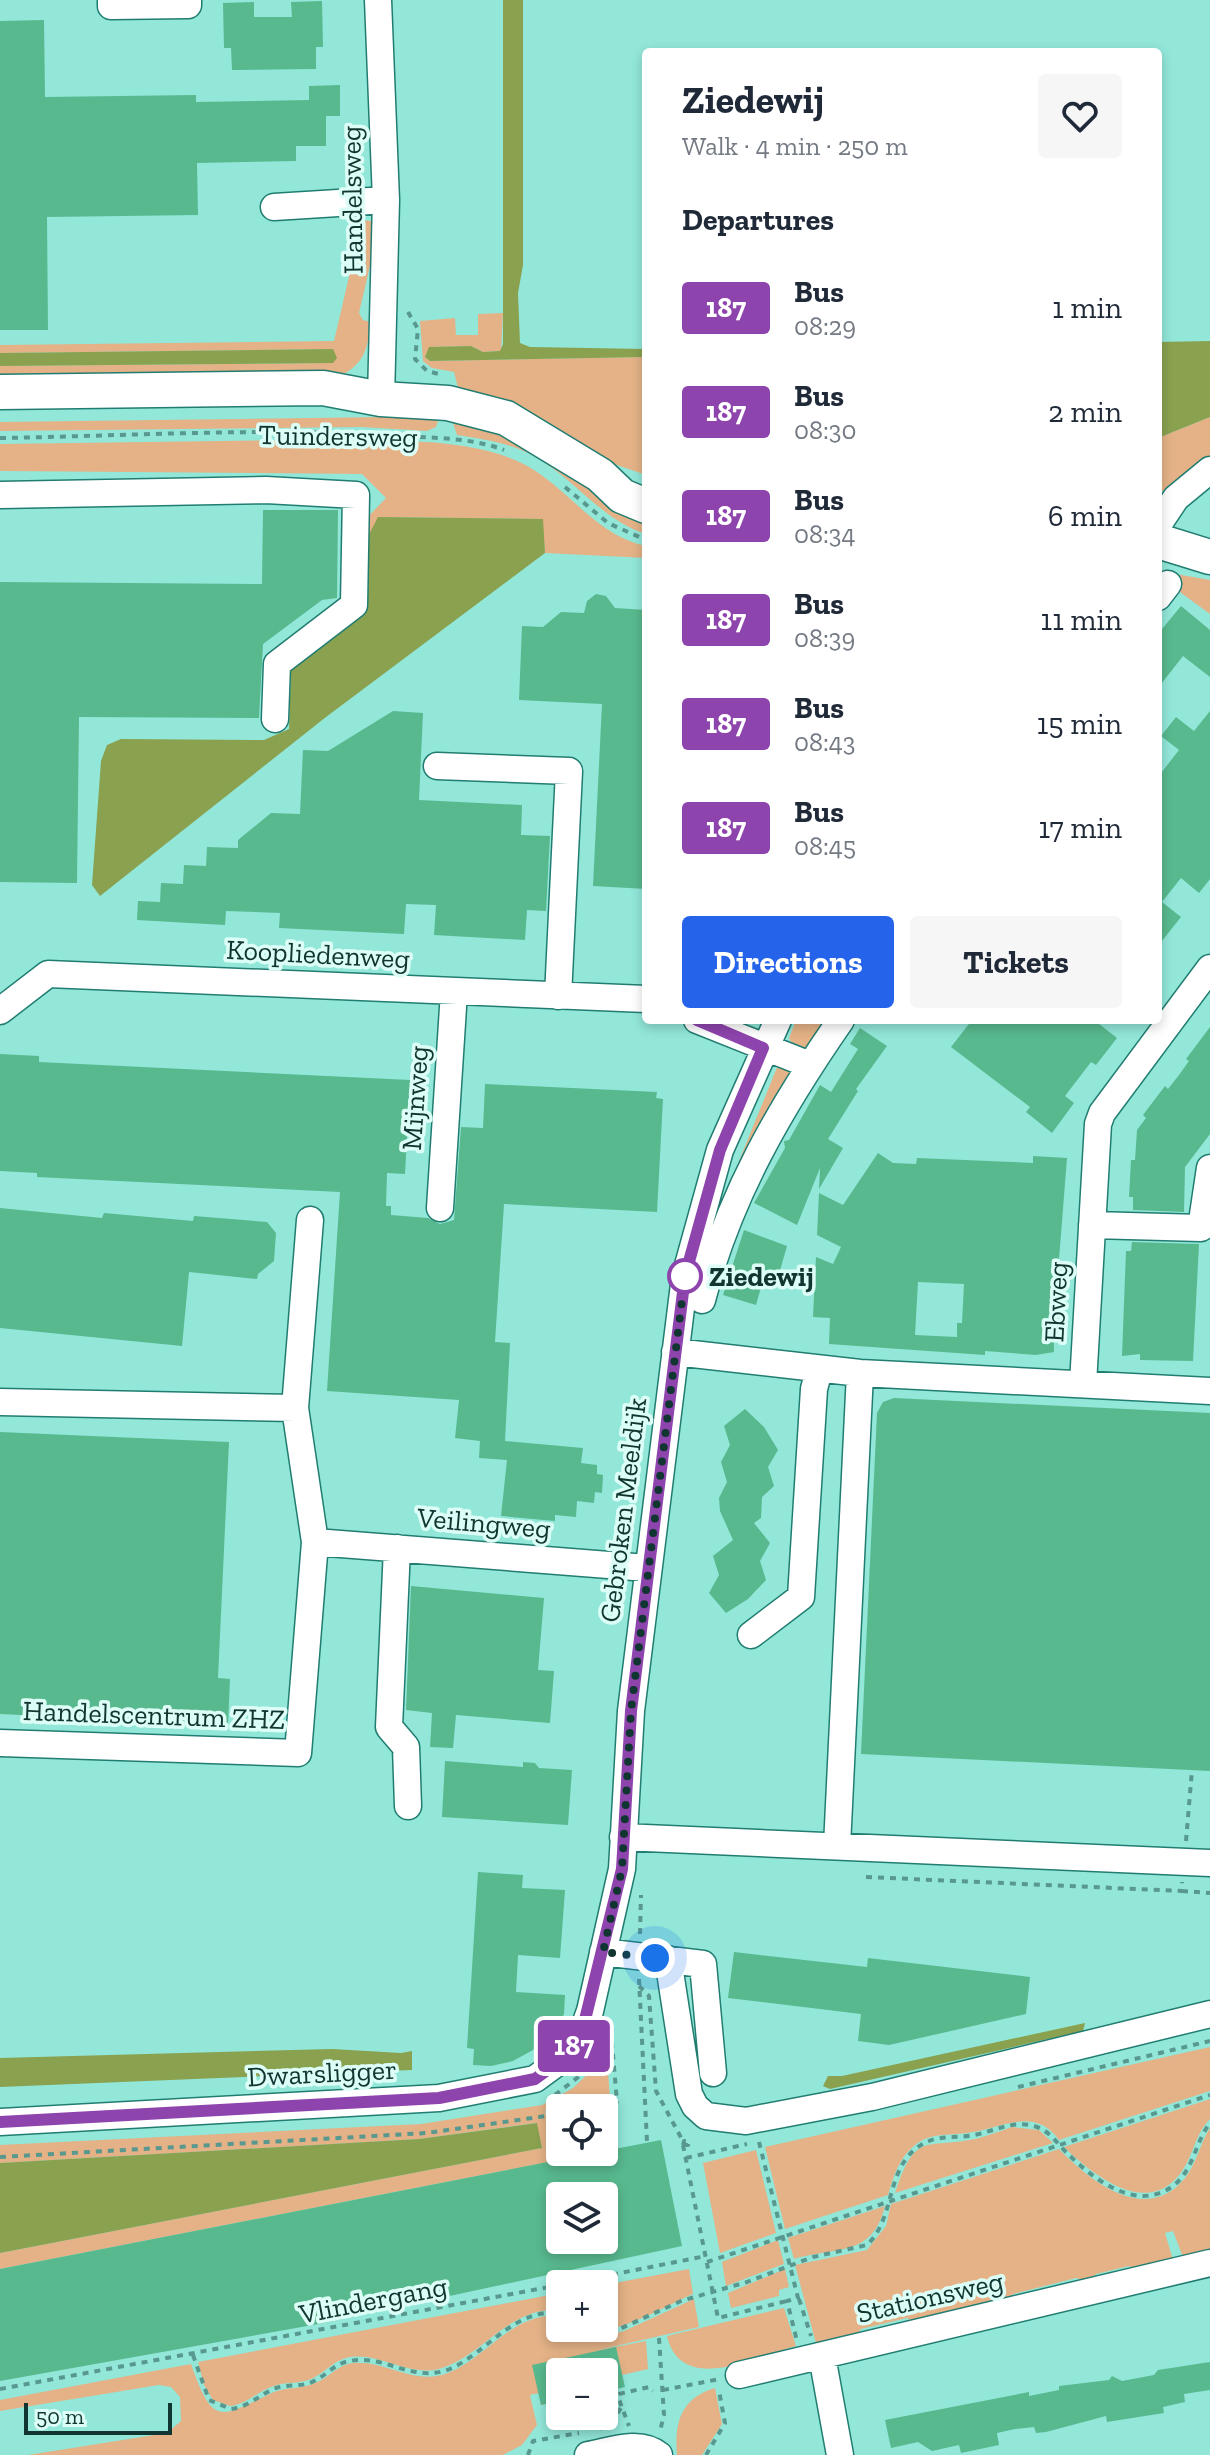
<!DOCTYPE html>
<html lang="en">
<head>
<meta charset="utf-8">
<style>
  body { margin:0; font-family:"Zilla Slab",serif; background:#f6f6f7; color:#1f2937; height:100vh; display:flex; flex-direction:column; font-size:30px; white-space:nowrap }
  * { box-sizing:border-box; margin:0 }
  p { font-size:26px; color:#747a83 }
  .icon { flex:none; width:44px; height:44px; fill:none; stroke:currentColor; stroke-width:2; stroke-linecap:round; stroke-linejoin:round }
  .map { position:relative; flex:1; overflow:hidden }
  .panel { position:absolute; left:642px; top:48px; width:520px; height:976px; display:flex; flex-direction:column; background:#fff; border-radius:8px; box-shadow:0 4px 12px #0003 }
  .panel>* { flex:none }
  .badge { padding:0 16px; border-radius:6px; font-size:28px; line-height:52px }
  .controls { position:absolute; left:546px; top:2094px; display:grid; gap:16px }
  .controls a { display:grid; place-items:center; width:72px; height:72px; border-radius:8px; background:#fff; box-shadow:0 4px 12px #0003; font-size:40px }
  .scale { position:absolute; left:24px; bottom:20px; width:148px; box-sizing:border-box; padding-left:8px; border:4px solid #113530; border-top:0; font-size:22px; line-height:28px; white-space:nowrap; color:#113530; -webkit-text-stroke:6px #ddfef7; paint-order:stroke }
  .you { position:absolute; width:40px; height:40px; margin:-20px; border:6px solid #fff; border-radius:50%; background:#1a73e8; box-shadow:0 0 0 12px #1a73e833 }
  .map>.badge { position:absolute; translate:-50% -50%; box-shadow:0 0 0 4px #fff }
  h2 { padding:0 40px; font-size:30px; line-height:72px }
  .round { display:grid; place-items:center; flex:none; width:84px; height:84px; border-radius:8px; background:#f6f6f7 }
  .summary { display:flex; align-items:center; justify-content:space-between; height:136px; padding:0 40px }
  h1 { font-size:38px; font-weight:800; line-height:60px }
  .button { display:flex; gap:16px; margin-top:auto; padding:16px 40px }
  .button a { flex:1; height:92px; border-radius:8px; background:#2563eb; color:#fff; font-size:32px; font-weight:800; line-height:92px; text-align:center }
  .button a+a { background:#f6f6f7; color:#1f2937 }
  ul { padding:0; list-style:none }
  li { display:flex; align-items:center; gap:24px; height:104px; padding:0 40px }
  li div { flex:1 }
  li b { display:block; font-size:30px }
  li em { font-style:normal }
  li .badge { min-width:88px; font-weight:700; text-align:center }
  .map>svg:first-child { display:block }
  .green { fill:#e4b286 }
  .water { fill:#8aa14f }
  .building { fill:#58b98e; fill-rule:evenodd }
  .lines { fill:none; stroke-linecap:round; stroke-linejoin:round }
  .minor-casing { stroke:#217d71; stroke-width:29 }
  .major-casing { stroke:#217d71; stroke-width:37 }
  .path { stroke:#58988e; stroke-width:4; stroke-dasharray:6 6; stroke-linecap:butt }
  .minor { stroke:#fff; stroke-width:26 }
  .major { stroke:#fff; stroke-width:34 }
  .path-bridge { stroke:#58988e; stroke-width:4; stroke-dasharray:6 6; stroke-linecap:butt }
  .line-casing { stroke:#fff; stroke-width:18 }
  .line { stroke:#8e44ad; stroke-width:12 }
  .walk { stroke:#113530; stroke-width:8; stroke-dasharray:0 14.4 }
  .stop-dot { fill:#fff; stroke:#8e44ad; stroke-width:4 }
  .labels { text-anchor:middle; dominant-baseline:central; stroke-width:7; stroke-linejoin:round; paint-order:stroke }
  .street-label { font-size:28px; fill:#113530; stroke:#ddfef7 }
  .stop-label { font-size:28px; font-weight:bold; fill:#113530; stroke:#ddfef7; text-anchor:start }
</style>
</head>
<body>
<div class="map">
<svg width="1210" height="2455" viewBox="0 0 1210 2455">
  <rect width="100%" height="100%" fill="#92e7d9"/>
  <path class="green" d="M357,220L371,221L372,257L359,313L363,320L371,322C368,349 364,365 338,377L0,385V366L332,363L336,358L333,349L0,353V345L334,341L355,251Z
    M503,313L501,351L483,352L471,346L430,347L425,357L430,361L646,357V475L594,457L458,388L454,372L432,368L423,361L420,321L455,318L456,335H478V314Z
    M384,417L439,418L436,427L427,431L361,427L0,431V422Z
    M1210,417V459L1158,494V438Z
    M452,420L507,434L646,513V534C605,521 580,486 545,463C519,444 488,440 457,435Z
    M358,439C414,442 485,439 534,470C573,495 599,536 646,546V558L545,553L542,519L379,517L362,548L363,522L386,498L362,474L0,471V444Z
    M1158,571L1210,580V614L1158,576Z
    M796,1020H830L806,1051L793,1046L789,1038Z
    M778,1065L795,1072L714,1244L739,1161Z
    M606,2045L610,2098L545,2111L554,2161L0,2269V2253L542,2148L536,2123L419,2139L0,2163V2145L421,2124L542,2105L573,2088L591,2071Z
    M1210,2047V2091L1059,2140C1034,2105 1001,2129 967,2133C948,2136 930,2132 914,2146C899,2158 893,2177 888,2195L785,2229L765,2147Z
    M1210,2099V2119C1196,2133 1194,2152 1184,2168C1151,2221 1095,2177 1064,2147Z
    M1012,2127L1039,2130L1053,2143L895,2193C916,2131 924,2149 975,2139C987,2136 1000,2131 1012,2127Z
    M1210,2128V2254L1184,2260L1173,2231L1165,2233L1174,2263L1137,2271L1129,2266L1096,2274L1091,2282L1076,2278L1013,2294L1007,2303L917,2324L907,2318L861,2329L855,2337L817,2347L795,2265L867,2250L886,2226L891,2204L1059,2149C1090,2181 1146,2226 1185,2178C1197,2163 1200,2143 1210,2128Z
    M756,2150L776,2233L720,2253L703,2163Z
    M885,2206C872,2258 837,2246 794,2259L788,2238Z
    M778,2240L784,2264L726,2286L722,2262Z
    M689,2269L693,2294C669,2304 617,2336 593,2328H604V2285Z
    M785,2269L789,2287L779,2290V2296L731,2308L728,2293Z
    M560,2293V2310C509,2307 485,2354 442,2368C408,2379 379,2350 346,2358C334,2361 326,2371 315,2377C302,2385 287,2381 274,2386C258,2391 247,2404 230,2406L213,2400L204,2385L198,2362Z
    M694,2299L699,2327L594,2351L646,2341L648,2369L622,2375L560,2372V2401L541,2405L539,2393L530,2395L537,2425L522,2445L503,2455H28L167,2433L181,2421L180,2397L171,2387L159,2385L0,2411V2400L191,2364C214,2430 221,2416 274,2392C287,2387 302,2389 315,2383C329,2378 337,2365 353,2363C386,2360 414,2386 448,2373C487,2358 513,2311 560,2316V2328H581L593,2336H605L624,2331Z
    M784,2308L796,2346C756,2357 681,2396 667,2336Z
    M715,2388L722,2424L702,2455H677C674,2423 681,2398 715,2388Z"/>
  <path class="water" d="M503,0H523V265L518,293L520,343L530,347L646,349V357L430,361L425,357L429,347L471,346L483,352L500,351L503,344Z
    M1210,341V417L1158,438V342Z
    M333,349L337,358L333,363L0,366V353Z
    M378,517L543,519L545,553L326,717L100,896L92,885L101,761L107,745L121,739L264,740L289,729L291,667L362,611V548Z
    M1085,2023L1083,2031L830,2089L823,2086L828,2076H842Z
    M332,2049L401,2053L412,2051V2070L0,2087V2058Z
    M537,2123L542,2148L0,2253V2163L419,2139Z"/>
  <path class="building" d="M322,1L323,47H316V69L232,70L231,48H224L223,3L254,2V17H292L291,2Z
    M44,20L45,97L196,95V102L309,100V86L340,85V116H326V146H296V161L197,163L198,215L47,217L48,330H0V21Z
    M263,510H338L337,598L322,600L263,644L259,718L79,717L77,883L0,882V582L262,584Z
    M596,594L606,596L615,608L646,610V889L593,886L602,704L519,700L522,626L543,627L561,612L584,613L587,601Z
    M1181,606L1210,630V677L1183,656L1158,688V634Z
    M393,711L423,713L419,800L522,805L521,835L550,836L546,911L527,910L525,940L434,935L436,905L406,904L404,934L279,928L280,913L226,911L225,925L137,920L138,901L160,902L161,883L183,884L184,865L206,866L207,847L238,848V840L271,813L300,814L303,750L328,751Z
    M1210,711V879L1199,893L1181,878L1162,902L1181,917L1158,946V777L1179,750L1161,736L1176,717L1194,731Z
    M972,1020H1094L1117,1038L1096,1065L1091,1062L1065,1096L1074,1103L1052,1133L1026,1112L1030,1107L951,1047Z
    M1210,1027V1134L1185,1167L1184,1212L1133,1210V1197H1129L1131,1160H1135L1137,1130L1146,1118L1143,1115L1165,1086L1168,1089L1179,1075L1189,1061L1186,1059Z
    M860,1028L887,1046L856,1089L858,1091L828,1139L843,1148L819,1189L820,1168L797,1225L754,1203L785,1148L784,1141L789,1140L820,1085L831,1092L858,1049L850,1044Z
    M0,1054L39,1056V1062L410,1080L405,1174L387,1173L386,1206H391V1215L428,1218L440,1224L454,1220L461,1127L483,1128L485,1084L657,1092L656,1098L663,1099L657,1212L504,1204L495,1342L510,1343L505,1441L583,1448L581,1463L597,1465V1474L603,1475L602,1493L595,1492L594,1503L577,1501L576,1517L555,1515V1521L501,1516L507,1460L479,1458L480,1441L455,1438L459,1400L327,1391L340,1192L37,1177V1173L0,1171Z
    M878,1153L893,1163L916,1164L917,1158L1033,1163V1156L1067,1158L1057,1285H1053L1054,1352L1036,1355L985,1351V1355L829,1344L830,1318L813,1317L816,1257L833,1264L841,1247L817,1235L819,1193L843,1205ZM918,1282L964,1284L962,1323H957V1337L915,1335Z
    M0,1208L102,1218L104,1213L193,1221L194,1216L267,1222L276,1233L274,1261L258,1274L257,1279L189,1272L182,1346L0,1328Z
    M744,1230L787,1246L779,1274L766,1270L756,1305L723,1295Z
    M1132,1242L1199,1244L1193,1361L1140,1360V1354L1122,1356L1126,1251H1131Z
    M894,1398L1210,1413V1771L861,1754L877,1413L883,1402Z
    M745,1409L764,1427L778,1450L768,1467L774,1486L762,1497L761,1518L754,1523L770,1543L760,1561L766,1580L748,1599L726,1613L709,1593L719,1575L713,1556L733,1540L720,1511L719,1498L727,1482L721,1462L730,1445L724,1426Z
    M0,1432L229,1442L218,1678L230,1679L228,1725L0,1714Z
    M411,1586L544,1598L538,1670L554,1671L550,1723L456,1715L453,1748L430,1747L432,1713L406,1710Z
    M445,1761L523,1767V1762L535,1763L539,1768L572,1770L568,1825L442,1817Z
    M478,1872L523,1875L522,1888L565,1890L560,1958L518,1955L516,1992L565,1995L564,2014L551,2036L533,2050L513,2061L491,2066L473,2065L474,2049L467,2048Z
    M734,1952L867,1967L868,1958L1030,1977L1026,2014L889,2045L858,2041L861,2014L728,1998Z
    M661,2140L682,2246L324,2323L0,2381V2269ZM560,2196H604V2240H560Z
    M616,2347L625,2387L604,2392V2372H560V2401L541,2405L532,2365Z
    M1210,2362V2390L1184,2394L1185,2402L1163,2407L1164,2413L1107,2422L1106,2416L1046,2432L1036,2433L1034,2427L1015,2429L997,2433L999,2445L961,2453L959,2445L932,2451L918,2442L891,2448L885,2420L1029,2392V2396L1059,2390V2386L1109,2380L1112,2376L1122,2381L1154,2375L1158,2370Z"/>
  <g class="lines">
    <g class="minor-casing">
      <path id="minor" d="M111,0V6L188,5V0
        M378,0L386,200L381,399
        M274,207L386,200
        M0,495L266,490L356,495L354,605L277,664L275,719
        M1158,525L1176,498L1210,470
        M1158,597L1168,584
        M437,766L569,771L558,996
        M0,1011L48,974L646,999
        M697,1020L810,1065
        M440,1208L454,992
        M1092,1225L1201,1228L1210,1168
        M702,1300C729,1196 780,1108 841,1020
        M675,1352L860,1373L1210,1391
        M1083,1384L1098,1124L1102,1113L1210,968
        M0,1402L295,1408L315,1542L298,1753L0,1743
        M295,1408L310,1220
        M315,1542L647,1568
        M397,1548L389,1727L406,1747L408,1806
        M751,1635L801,1597L814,1389L819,1370
        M623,1837L1210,1863
        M837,1846L860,1373
        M603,1952L703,1964L713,2073
        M668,1959L689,2094L695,2106L706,2116L746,2121L872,2097L1210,2014
        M0,2122L439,2098L535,2079L569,2054L581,2036L590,2011L622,1869L631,1711L685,1276L720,1150L778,1020
        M822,2356L840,2455
        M739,2375L1210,2263
        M588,2455C610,2451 640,2439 659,2455"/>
    </g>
    <g class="major-casing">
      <path id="major" d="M0,392L323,388L381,399L448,403L506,418L600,475L622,496L646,506
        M1158,541L1210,557"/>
    </g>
    <path class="path" d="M408,312L418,329L415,359L427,371L439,374
      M0,438C131,436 265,427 396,436C431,438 470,437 504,450
      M565,487L608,523L646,540
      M1186,1841L1192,1770
      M866,1877L1182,1891V1882
      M1182,1891L1210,1893
      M640,1934L641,1895
      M639,1979L647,2142
      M639,1986L649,1996L656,2091L685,2145
      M1018,2087L1210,2041
      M555,2095L586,2071
      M588,2108L617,2102L612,2043L607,2031
      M759,2142L798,2298L787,2301L797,2341
      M683,2145L718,2318L787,2301
      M0,2157L427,2133L560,2114
      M686,2158L747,2144
      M707,2262L1210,2095
      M565,2284L706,2256
      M799,2299L811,2336
      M588,2328L595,2333L613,2332L681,2301L747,2282L813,2257L867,2245C896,2218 885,2167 921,2145C938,2134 956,2139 974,2135C995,2131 1013,2120 1034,2126C1049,2130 1056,2142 1066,2152C1093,2179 1136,2213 1173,2186C1194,2170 1195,2142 1210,2123
      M659,2338L664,2415L660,2431
      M193,2355L209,2400L231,2409C249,2407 260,2394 276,2388C288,2384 301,2387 312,2382C326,2376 335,2363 350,2361C386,2354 415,2385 452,2368C488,2351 515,2308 560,2313
      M611,2378L629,2426
      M0,2389L560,2285
      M663,2390L720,2379
      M619,2394L649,2387L653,2391
      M600,2429L613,2420L623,2405
      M528,2455L533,2441L579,2433
      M706,2455L725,2423L719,2391"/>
    <use href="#minor" class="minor"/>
    <use href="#major" class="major"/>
    <path class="path-bridge" d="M683,2145L684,2141H689L688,2145H685"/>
  </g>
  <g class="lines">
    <g class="line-casing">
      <path id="line" d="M0,2122L439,2098L535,2079L569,2054L581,2036L622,1869L631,1711L685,1276L720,1150L763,1048L697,1020"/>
    </g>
    <use href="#line" class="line"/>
    <path class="walk" d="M655,1958L603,1952L622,1869L631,1711L685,1276"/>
  </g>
  <circle class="stop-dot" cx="685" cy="1276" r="16"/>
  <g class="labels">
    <g class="street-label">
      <text transform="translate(352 200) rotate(-91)">Handelsweg</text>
      <text transform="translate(338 436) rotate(1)">Tuindersweg</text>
      <text transform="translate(318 954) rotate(3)">Koopliedenweg</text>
      <text transform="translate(415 1098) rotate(-86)">Mijnweg</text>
      <text transform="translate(1056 1302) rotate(-87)">Ebweg</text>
      <text transform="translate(623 1510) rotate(-83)">Gebroken Meeldijk</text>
      <text transform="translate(484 1523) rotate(5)">Veilingweg</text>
      <text transform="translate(154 1715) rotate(2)">Handelscentrum ZHZ</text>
      <text transform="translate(322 2073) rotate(-3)">Dwarsligger</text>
      <text transform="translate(930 2297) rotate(-13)">Stationsweg</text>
      <text transform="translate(373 2300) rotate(-11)">Vlindergang</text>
    </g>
    <g class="stop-label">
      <text x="709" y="1276">Ziedewij</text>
    </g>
  </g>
</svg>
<div class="controls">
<a><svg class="icon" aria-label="locate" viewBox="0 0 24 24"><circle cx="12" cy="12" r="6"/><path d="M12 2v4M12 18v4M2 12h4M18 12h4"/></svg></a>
<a><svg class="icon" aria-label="layers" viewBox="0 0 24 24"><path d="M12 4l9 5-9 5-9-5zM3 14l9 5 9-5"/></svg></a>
<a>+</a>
<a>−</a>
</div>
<div class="scale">50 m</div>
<div class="you" style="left:655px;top:1958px"></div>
<b class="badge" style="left:574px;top:2046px;background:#8e44ad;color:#fff">187</b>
<section class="panel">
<div class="summary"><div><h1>Ziedewij</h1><p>Walk · 4 min · 250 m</p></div><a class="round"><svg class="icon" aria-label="heart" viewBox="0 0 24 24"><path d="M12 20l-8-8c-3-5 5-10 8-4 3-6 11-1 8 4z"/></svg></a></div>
<h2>Departures</h2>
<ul>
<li><span class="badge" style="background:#8e44ad;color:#fff">187</span><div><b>Bus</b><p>08:29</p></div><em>1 min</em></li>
<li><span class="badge" style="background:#8e44ad;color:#fff">187</span><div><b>Bus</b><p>08:30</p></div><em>2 min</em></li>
<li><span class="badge" style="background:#8e44ad;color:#fff">187</span><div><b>Bus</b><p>08:34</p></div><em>6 min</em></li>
<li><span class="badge" style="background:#8e44ad;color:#fff">187</span><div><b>Bus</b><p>08:39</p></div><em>11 min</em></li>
<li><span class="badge" style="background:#8e44ad;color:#fff">187</span><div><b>Bus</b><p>08:43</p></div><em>15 min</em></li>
<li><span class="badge" style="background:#8e44ad;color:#fff">187</span><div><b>Bus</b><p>08:45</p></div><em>17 min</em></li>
</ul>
<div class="button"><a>Directions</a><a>Tickets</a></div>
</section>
</div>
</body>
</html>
